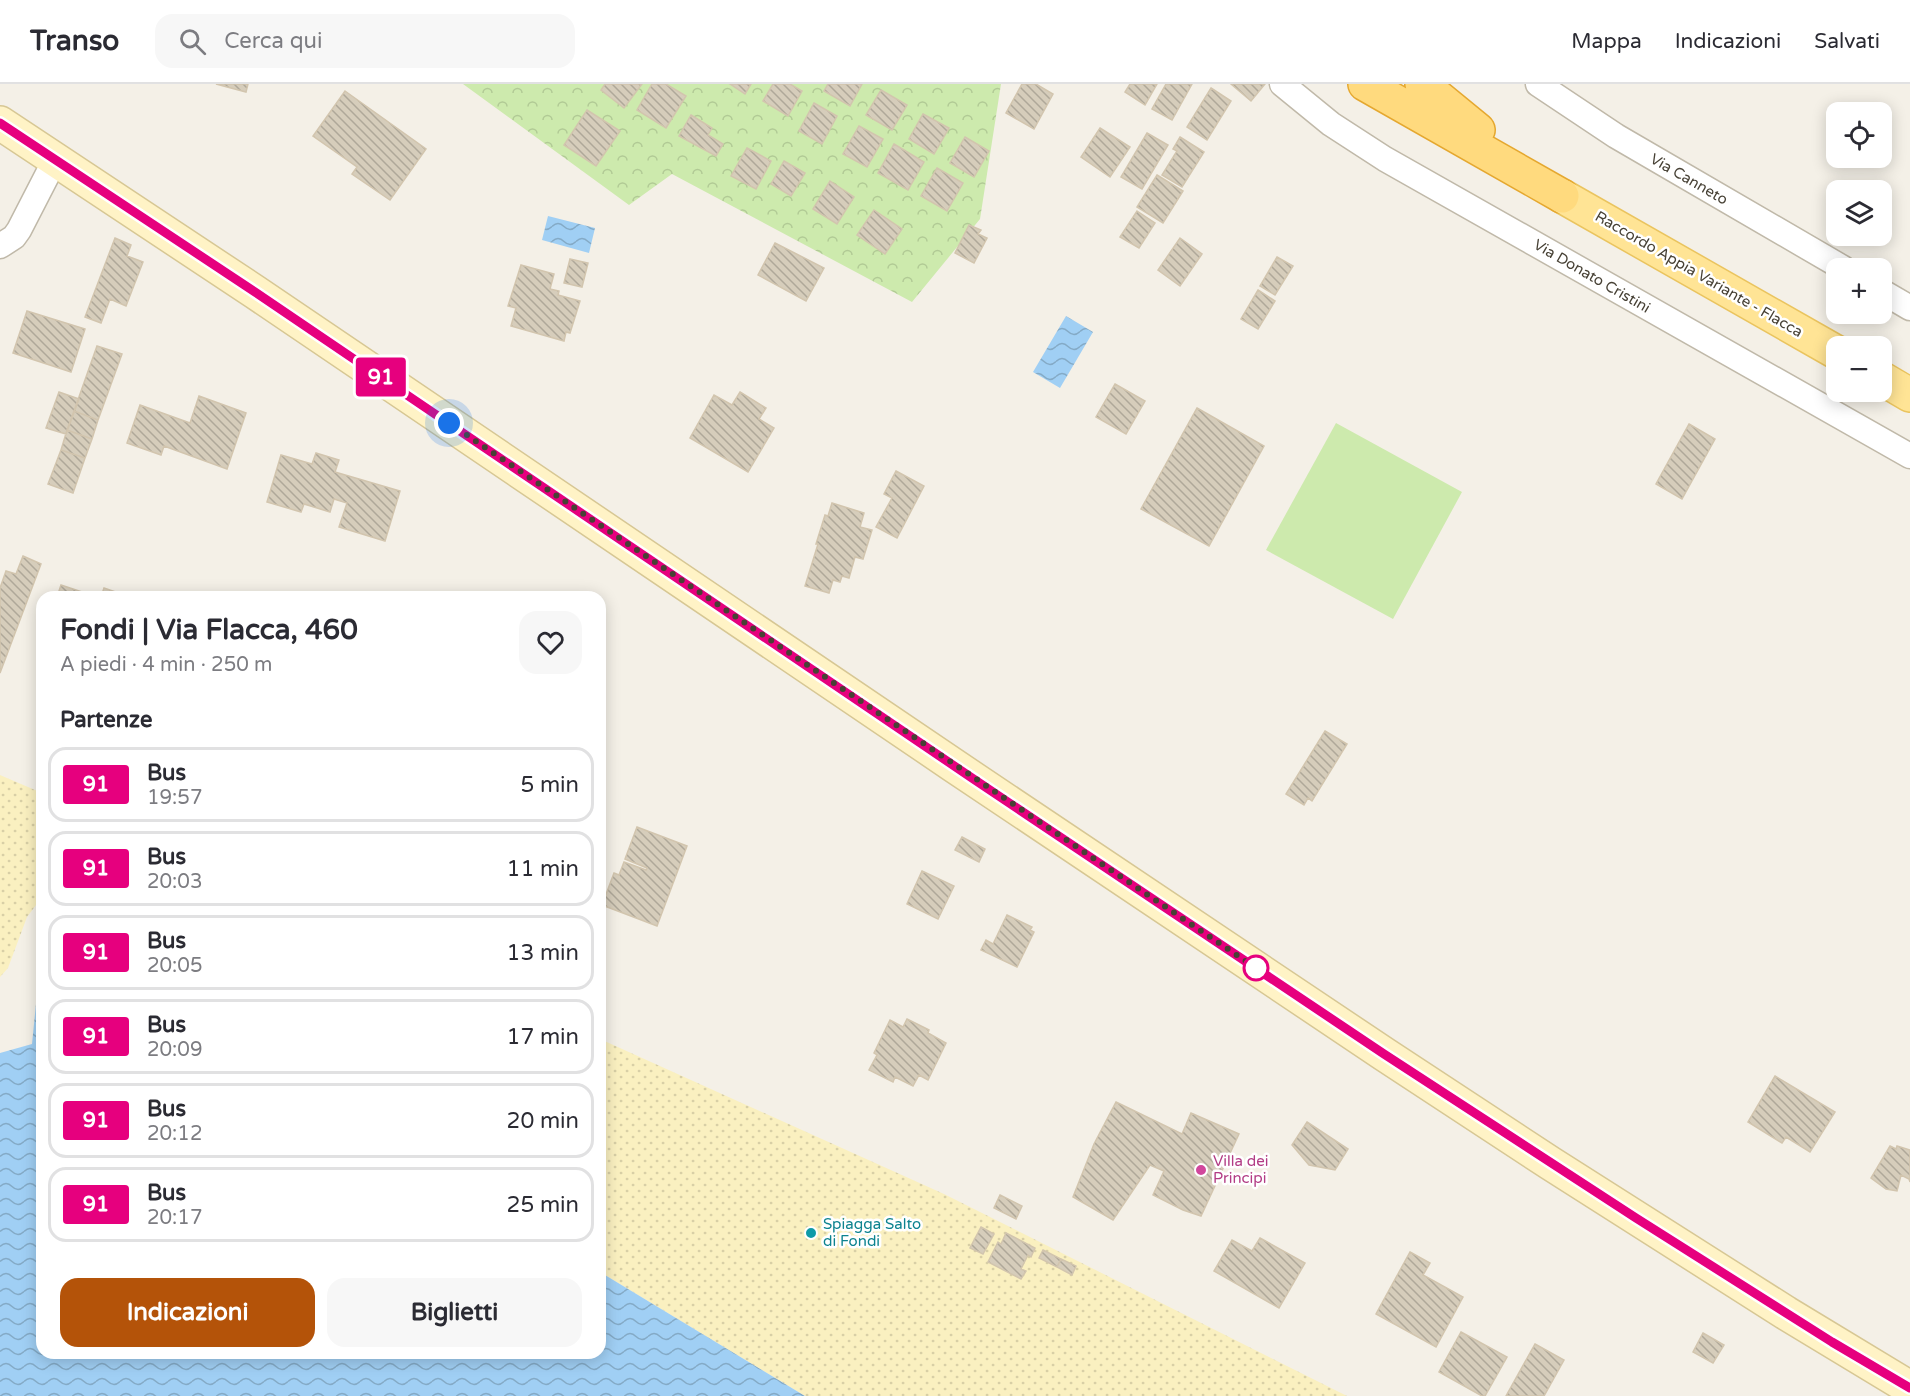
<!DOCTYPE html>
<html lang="it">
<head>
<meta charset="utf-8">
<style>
  body { margin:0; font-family:"Varela Round",sans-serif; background:#f7f7f7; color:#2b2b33; height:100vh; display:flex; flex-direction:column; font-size:22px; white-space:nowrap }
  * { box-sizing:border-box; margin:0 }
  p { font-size:20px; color:#7c7c81 }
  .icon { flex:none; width:33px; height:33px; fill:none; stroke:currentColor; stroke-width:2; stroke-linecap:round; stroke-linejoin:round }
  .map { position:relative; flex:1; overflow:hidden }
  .sheet { position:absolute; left:36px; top:507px; width:570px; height:768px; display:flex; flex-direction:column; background:#fff; border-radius:18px; box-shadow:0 3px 15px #0003 }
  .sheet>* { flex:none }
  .badge { padding:0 12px; border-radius:4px; font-size:21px; line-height:39px }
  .fabs { position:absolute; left:1826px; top:18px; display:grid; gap:12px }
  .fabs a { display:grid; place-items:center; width:66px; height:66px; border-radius:12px; background:#fff; box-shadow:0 3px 15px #0003; font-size:30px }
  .you { position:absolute; width:30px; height:30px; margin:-15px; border:4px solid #fff; border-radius:50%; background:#1a73e8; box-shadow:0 0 0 9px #1a73e833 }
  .map>.badge { position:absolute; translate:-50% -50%; box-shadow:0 0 0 3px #fff }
  h2 { padding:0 24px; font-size:22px; line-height:54px }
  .round { display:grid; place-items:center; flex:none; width:63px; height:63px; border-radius:18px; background:#f7f7f7 }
  .overview { display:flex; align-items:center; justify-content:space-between; height:102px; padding:0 24px }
  h1 { font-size:28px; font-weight:700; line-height:45px }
  .primary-button { display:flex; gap:12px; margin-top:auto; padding:12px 24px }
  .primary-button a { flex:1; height:69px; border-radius:18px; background:#b45309; color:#fff; font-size:24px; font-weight:700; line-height:69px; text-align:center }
  .primary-button a+a { background:#f7f7f7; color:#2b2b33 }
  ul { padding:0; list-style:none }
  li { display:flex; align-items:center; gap:18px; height:75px; margin:0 12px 9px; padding:0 12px; border:3px solid #e1e1e2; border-radius:18px }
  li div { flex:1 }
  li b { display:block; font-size:22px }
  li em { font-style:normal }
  li .badge { min-width:66px; font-weight:700; text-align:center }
  header { display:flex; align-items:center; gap:36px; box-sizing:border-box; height:84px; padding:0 30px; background:#fff; border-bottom:2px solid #e1e1e2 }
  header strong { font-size:28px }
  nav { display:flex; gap:33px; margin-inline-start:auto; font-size:21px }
  .search { width:420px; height:54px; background:#f7f7f7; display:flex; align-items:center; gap:15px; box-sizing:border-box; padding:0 21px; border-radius:18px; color:#7c7c81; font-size:22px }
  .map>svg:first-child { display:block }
  .sand { fill:url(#sand-dots) }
  .park { fill:url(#park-crowns) }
  .pitch { fill:#cdeaad }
  .water { fill:url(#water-waves) }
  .building { fill:url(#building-back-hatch); stroke:#d2c5ae; stroke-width:1.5 }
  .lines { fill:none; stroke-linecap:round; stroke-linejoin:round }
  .minor-casing { stroke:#c0b9a9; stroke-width:27 }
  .secondary-casing { stroke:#d7c794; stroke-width:36 }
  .primary-casing { stroke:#eac45f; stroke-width:36 }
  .trunk-casing { stroke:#e5a830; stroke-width:36 }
  .minor { stroke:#fff; stroke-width:24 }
  .secondary { stroke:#fff3c6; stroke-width:33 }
  .primary { stroke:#ffe495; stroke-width:33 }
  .trunk { stroke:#ffda7e; stroke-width:33 }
  .line-casing { stroke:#fff; stroke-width:14 }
  .line { stroke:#e6007e; stroke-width:9 }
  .walk { stroke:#474135; stroke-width:6; stroke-dasharray:0 10.8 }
  .stop-dot { fill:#fff; stroke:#e6007e; stroke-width:3 }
  .hotel-dot { fill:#d1479c; stroke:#fff; stroke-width:2 }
  .culture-dot { fill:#0f9aa8; stroke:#fff; stroke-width:2 }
  .labels { text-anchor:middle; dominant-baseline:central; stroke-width:5; stroke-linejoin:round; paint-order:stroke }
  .street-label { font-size:15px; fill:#474135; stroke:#fff }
  .hotel-label { font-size:15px; fill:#b23c85; stroke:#fff; text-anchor:start }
  .culture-label { font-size:15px; fill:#0d838f; stroke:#fff; text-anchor:start }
</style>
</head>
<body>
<header>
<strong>Transo</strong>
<div class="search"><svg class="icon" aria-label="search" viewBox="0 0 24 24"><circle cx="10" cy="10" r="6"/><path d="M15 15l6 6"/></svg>Cerca qui</div>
<nav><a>Mappa</a><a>Indicazioni</a><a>Salvati</a></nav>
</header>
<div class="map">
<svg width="1910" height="1312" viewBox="0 0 1910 1312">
  <defs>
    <pattern id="sand-dots" width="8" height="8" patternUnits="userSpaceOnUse" patternTransform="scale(1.5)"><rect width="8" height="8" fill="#faf0c0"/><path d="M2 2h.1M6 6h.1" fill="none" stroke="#d8cfa6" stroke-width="1.8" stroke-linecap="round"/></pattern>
    <pattern id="park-crowns" width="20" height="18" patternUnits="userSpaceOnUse" patternTransform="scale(1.5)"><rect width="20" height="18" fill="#cdeaad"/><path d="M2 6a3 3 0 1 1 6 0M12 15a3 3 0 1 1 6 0" fill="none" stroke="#b1ca95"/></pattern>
    <pattern id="water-waves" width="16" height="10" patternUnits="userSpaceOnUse" patternTransform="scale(1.5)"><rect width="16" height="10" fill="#a0cff4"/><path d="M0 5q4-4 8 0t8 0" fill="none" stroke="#84aac6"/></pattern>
    <pattern id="building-back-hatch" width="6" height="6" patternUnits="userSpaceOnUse" patternTransform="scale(1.5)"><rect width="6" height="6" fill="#d6cdbb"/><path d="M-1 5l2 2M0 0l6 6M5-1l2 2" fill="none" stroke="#afa899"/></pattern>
  </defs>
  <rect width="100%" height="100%" fill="#f4f0e7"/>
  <path class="sand" d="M0,691L42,709V813L27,833L8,884L0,893Z
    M600,955L944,1110L1347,1312H805L600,1188Z"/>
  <path class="park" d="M463,0H1001L980,135L912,218L672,90L629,121Z"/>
  <path class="pitch" d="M1336,339L1462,408L1393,535L1266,466Z"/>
  <path class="water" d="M548,132L595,144L589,169L542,156Z
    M1066,232L1093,248L1060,304L1033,288Z
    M37,910L42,912V1269H600V1188L805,1312H0V969L32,960Z"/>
  <path class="building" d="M216,0H248L246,8Z
    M605,0H642L624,24L601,6Z
    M652,0H666L686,12L666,44L637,26Z
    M730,0H751L745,10Z
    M773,0H790L802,7L788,32L763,17Z
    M828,0H862L850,22L824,7Z
    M1022,0H1036L1053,10L1034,45L1006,29Z
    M1130,0H1157L1145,21L1125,8Z
    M1166,0H1192L1172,36L1152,25Z
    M1231,0H1265L1251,17Z
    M1211,4L1231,17L1207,56L1187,43Z
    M881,6L907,21L892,46L866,31Z
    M345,7L426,65L390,116L352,90L357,83L313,52Z
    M814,19L837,32L822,60L799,47Z
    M587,26L620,47L596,82L564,61Z
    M923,30L949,44L934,70L909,55Z
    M691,31L712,44L708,51L723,60L716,72L679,52Z
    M859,42L883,55L867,83L843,70Z
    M1100,44L1130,63L1110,93L1081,73Z
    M1147,49L1168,61L1142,105L1121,93Z
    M965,53L989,67L974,93L950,79Z
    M1180,53L1204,68L1182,103L1162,91L1177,67L1173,65Z
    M894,60L924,78L908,106L878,89Z
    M747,64L771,77L756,105L731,92Z
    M784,77L805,89L791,112L771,100Z
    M937,84L963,99L947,127L921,112Z
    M1157,91L1183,107L1163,139L1137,123Z
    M830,97L854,113L837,140L813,125Z
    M874,126L902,145L885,170L857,151Z
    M1137,127L1155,139L1139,164L1120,153Z
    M969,141L981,146L978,150L987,154L974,179L955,169Z
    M115,154L131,161L127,172L143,178L126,222L110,215L101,239L85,233Z
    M1180,154L1202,170L1180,202L1158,186Z
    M775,159L824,184L806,217L758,191Z
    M1277,173L1293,182L1275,211L1260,202Z
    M570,175L588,179L582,203L564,199Z
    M521,181L554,190L550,205L559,207L558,211L580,217L570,249L566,248L564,257L511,242L516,224L508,222Z
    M1258,206L1275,217L1258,245L1241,235Z
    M27,227L85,245L71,288L13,269Z
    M97,262L122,270L98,336L74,327Z
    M1115,300L1145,317L1126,350L1096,333Z
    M59,308L79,315L66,350L46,344Z
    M740,308L766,324L759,335L774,344L748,388L690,354L714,311L732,321Z
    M199,312L246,329L227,385L164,362L161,371L127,359L140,321L190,339Z
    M1197,324L1264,362L1209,462L1141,425Z
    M74,327L98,336L92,355L67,346Z
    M1689,340L1715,355L1682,415L1656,400Z
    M67,346L92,355L85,374L61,366Z
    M61,366L85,374L73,409L48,400Z
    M316,369L339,376L335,388L400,407L385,457L339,443L347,419L334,415L330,428L304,420L301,428L267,418L281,371L312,380Z
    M896,387L924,402L897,454L876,443L892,414L884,410Z
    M832,419L864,429L860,443L872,446L863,475L855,473L849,494L842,492L840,498L833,496L829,509L805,502L818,460H816L825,431L828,432Z
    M23,472L41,480L0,589V504L6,487L16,490Z
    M61,501L97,513H57Z
    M104,504L124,511L123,513H101Z
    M1325,647L1347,660L1312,717L1308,714L1304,721L1286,710Z
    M637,743L687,762L657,842L602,821L614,789L619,791L624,778L646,786L647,784L625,775Z
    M962,753L985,765L979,778L955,766Z
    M922,787L954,802L938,835L907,820Z
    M1007,831L1032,843L1030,846L1034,848L1017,883L981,866L986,856L993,860Z
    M907,935L929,946L928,949L946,959L928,996L919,991L913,1002L895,993L893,998L869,986L877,971L874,969L890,936L903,943Z
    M1775,992L1835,1028L1810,1068L1786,1053L1782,1059L1748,1038Z
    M1116,1018L1182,1050L1191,1029L1239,1050L1201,1132L1183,1126L1153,1111L1164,1087L1150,1081L1113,1136L1073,1113L1094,1060Z
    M1307,1038L1348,1065L1335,1086L1309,1081L1292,1061Z
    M1890,1062L1896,1065L1897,1062L1910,1066V1098L1909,1095L1901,1091L1897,1107L1886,1105L1871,1094Z
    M1000,1111L1022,1122L1016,1135L994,1124Z
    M981,1143L994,1150L983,1170L970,1164Z
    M1006,1149L1035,1164L1031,1173L1028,1171L1021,1185L1026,1187L1021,1195L988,1178L998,1158L1001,1160Z
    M1260,1154L1305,1179L1279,1224L1214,1187L1232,1156L1252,1167Z
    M1043,1166L1061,1175L1057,1183L1039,1174Z
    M1410,1168L1430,1179L1423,1191L1463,1213L1436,1263L1376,1230Z
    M1061,1175L1076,1182L1072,1191L1057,1183Z
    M1461,1248L1507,1273L1485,1312H1482L1439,1288Z
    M1703,1249L1724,1261L1713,1279L1693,1268Z
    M1535,1260L1564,1276L1544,1312H1506Z"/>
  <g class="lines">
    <g class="minor-casing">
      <path id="minor" d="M1282,0L1331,40L1385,75L1910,372
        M1538,0L1616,52L1843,184
        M0,162L14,153L19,146L55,76
        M1881,207L1910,224"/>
    </g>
    <g class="secondary-casing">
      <path id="secondary" d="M0,39L255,208L953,681L1384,970L1550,1079L1786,1229L1910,1304"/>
    </g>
    <g class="primary-casing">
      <path id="primary" d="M1562,112L1836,268
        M1881,294L1910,311"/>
    </g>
    <g class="trunk-casing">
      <path id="trunk" d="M1365,0L1562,112
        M1422,0L1478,46"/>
    </g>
    <use href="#minor" class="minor"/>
    <use href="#secondary" class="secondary"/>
    <use href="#primary" class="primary"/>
    <use href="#trunk" class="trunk"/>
  </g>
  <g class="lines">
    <g class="line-casing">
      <path id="line" d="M0,39L255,208L972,694L1384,970L1636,1134L1832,1258L1910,1304"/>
    </g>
    <use href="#line" class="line"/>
    <path class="walk" d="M449,339L1256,884"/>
  </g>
  <circle class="stop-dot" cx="1256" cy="884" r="12"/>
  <circle class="hotel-dot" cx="1201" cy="1086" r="6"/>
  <circle class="culture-dot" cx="811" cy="1149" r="6"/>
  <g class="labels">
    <g class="street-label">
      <text transform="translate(1689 95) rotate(30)">Via Canneto</text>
      <text transform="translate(1699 190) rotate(30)">Raccordo Appia Variante - Flacca</text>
      <text transform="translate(1592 192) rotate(30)">Via Donato Cristini</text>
    </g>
    <g class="hotel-label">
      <text x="1213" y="1077">Villa dei<tspan x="1213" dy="17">Principi</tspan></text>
    </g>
    <g class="culture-label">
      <text x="823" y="1140">Spiagga Salto<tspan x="823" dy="17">di Fondi</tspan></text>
    </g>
  </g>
</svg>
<div class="fabs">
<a><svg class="icon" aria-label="locate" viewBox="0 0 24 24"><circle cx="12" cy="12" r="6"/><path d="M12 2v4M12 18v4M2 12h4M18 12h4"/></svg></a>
<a><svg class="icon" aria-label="layers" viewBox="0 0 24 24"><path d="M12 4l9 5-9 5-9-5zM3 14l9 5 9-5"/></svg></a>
<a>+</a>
<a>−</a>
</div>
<div class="you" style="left:449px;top:339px"></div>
<b class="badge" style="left:381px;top:293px;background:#e6007e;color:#fff">91</b>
<section class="sheet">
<div class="overview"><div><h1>Fondi | Via Flacca, 460</h1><p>A piedi · 4 min · 250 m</p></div><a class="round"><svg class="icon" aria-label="heart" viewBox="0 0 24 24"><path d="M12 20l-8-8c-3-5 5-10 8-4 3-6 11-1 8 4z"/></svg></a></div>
<h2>Partenze</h2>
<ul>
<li><span class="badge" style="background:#e6007e;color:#fff">91</span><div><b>Bus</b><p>19:57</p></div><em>5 min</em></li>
<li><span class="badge" style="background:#e6007e;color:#fff">91</span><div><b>Bus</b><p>20:03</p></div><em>11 min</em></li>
<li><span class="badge" style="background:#e6007e;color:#fff">91</span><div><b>Bus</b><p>20:05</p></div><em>13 min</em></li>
<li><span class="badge" style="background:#e6007e;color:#fff">91</span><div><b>Bus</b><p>20:09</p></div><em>17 min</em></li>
<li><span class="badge" style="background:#e6007e;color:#fff">91</span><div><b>Bus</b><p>20:12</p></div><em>20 min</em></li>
<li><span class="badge" style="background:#e6007e;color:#fff">91</span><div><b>Bus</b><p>20:17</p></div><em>25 min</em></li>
</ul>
<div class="primary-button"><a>Indicazioni</a><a>Biglietti</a></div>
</section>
</div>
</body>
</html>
